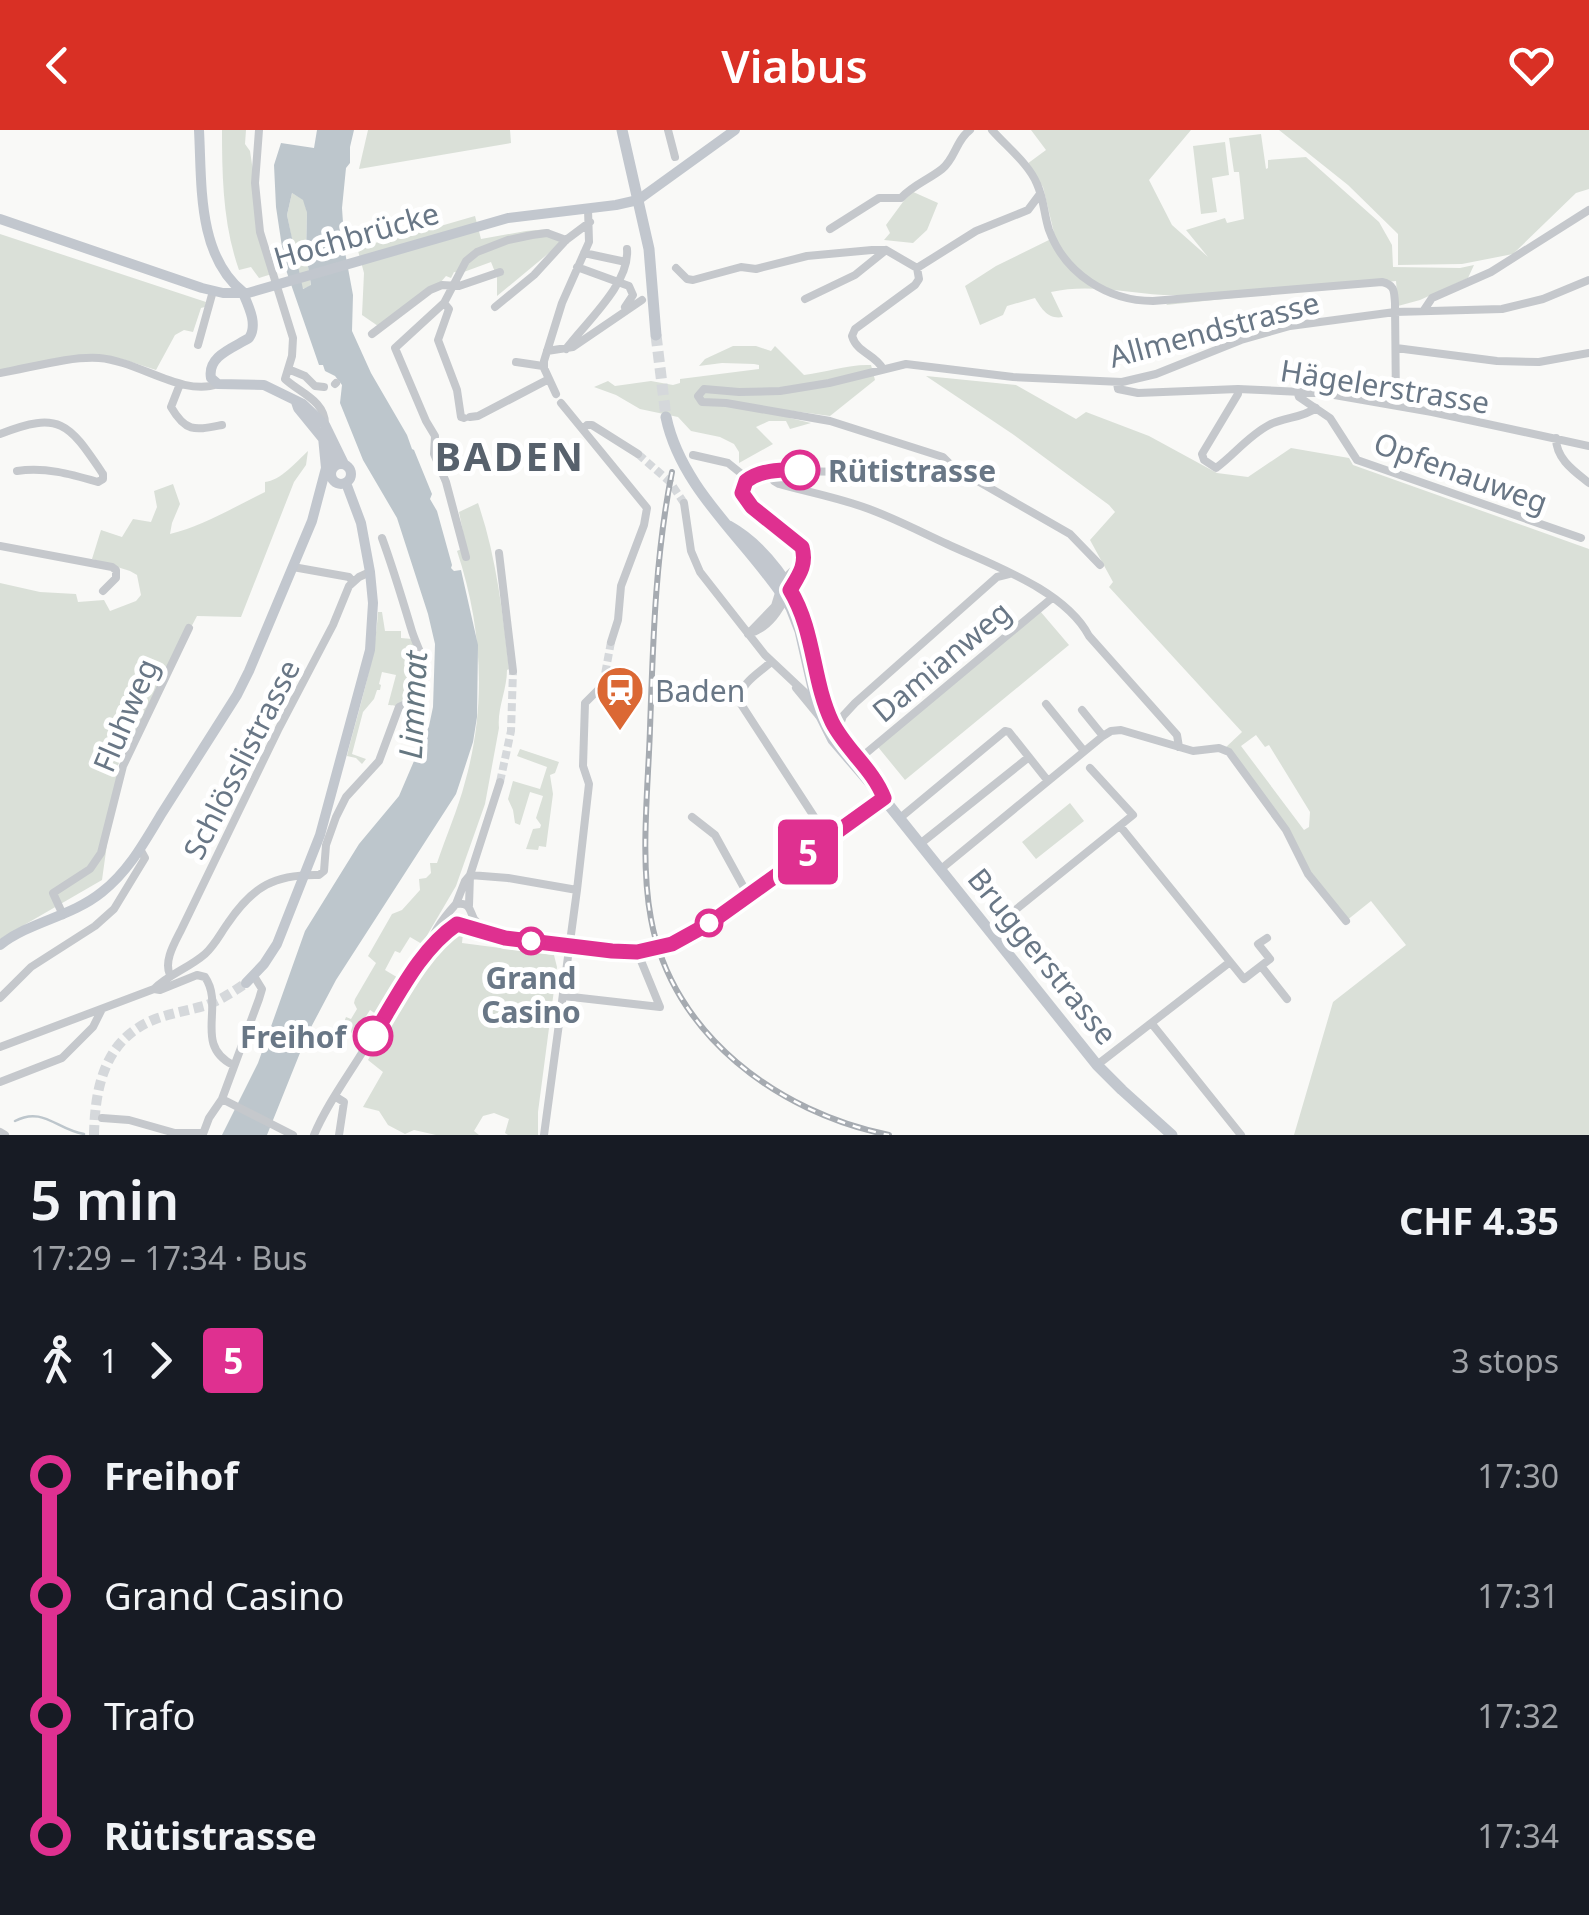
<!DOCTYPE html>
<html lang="en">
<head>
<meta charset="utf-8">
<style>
  body { margin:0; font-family:"Noto Sans",sans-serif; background:#242831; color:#f1f3f6; height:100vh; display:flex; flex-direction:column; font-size:38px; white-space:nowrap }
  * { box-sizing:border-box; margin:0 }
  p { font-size:32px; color:#9ea1a6 }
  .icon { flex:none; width:55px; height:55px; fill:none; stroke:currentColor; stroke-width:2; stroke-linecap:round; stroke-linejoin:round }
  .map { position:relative; height:1005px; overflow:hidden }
  .details { display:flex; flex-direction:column; background:#171b24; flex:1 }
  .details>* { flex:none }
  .badge { padding:0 20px; border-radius:8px; font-size:35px; line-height:65px }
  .map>.badge { position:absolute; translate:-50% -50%; box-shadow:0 0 0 5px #fff }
  .legs { display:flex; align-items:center; gap:15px; height:110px; padding:0 30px; font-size:32px }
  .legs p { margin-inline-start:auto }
  .overview { display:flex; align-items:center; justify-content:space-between; height:170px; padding:0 30px }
  h1 { font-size:55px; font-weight:600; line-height:75px }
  ul { padding:0 30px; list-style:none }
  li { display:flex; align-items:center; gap:35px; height:120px; font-size:38px }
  li i { display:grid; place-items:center; width:15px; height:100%; margin:0 12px; background:currentColor }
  li i::after { content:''; width:25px; height:25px; margin:-12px; border:8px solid; border-radius:50%; background:#171b24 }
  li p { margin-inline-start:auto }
  li:first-child i { background:linear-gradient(#0000 50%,currentColor 0) }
  li:last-child i { background:linear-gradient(currentColor 50%,#0000 0) }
  header { display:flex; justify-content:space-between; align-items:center; height:130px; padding:0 30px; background:#d93025; color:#fff; font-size:45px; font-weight:600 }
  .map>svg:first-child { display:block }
  .green { fill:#dae0d8; fill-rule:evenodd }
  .water { fill:#bdc6cc; fill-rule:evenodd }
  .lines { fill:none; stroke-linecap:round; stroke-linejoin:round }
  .stream { stroke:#bdc6cc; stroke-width:2.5 }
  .street-tunnel { stroke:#d5d8db; stroke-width:8; stroke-dasharray:8 4; stroke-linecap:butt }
  .secondary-tunnel { stroke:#d5d8db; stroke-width:10; stroke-dasharray:10 5; stroke-linecap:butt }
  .primary-tunnel { stroke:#d5d8db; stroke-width:11; stroke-dasharray:11 5.5; stroke-linecap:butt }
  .street { stroke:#c5c8cc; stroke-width:8 }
  .secondary { stroke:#c2c7ce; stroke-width:10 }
  .primary { stroke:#c2c7ce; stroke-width:11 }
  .rail-casing { stroke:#a6abb1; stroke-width:6 }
  .rail { stroke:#fff; stroke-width:2.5; stroke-dasharray:8; stroke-linecap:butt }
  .line-1-casing { stroke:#fff; stroke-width:22 }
  .line-1 { stroke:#df3090; stroke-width:15 }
  .stop-1-dot { fill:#fff; stroke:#df3090; stroke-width:5 }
  .labels { text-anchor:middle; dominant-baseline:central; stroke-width:10; stroke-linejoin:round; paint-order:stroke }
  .street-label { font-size:30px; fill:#697786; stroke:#fff }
  .stop-label { font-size:30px; font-weight:bold; fill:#697786; stroke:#fff; text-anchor:start }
  .poi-label { font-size:30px; fill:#697786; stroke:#fff; text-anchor:start }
  .water-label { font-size:32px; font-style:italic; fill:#657781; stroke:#fff }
  .district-label { font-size:40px; font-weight:bold; letter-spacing:2.5px; fill:#57616c; stroke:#fff }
</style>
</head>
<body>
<header><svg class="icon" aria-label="back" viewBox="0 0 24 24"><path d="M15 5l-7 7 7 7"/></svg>Viabus<svg class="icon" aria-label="heart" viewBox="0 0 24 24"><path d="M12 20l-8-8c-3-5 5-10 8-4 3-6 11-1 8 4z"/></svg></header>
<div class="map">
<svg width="1589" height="1005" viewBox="0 0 1589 1005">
  <rect width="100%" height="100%" fill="#f9f9f7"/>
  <path class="green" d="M222,0H246L245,14L250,21L263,108L275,143L259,148L251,137L239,140C223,95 222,47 222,0Z
    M368,0H510L511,13L359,39Z
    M1031,0H1191L1149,50L1172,95L1208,127L1186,100L1225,88L1227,93L1244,89L1239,42H1234L1229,8L1261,4L1266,39L1268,38V30L1306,27L1379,92L1392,115L1393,137L1460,138L1474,135L1468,148L1420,170L1398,176L1396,151L1166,175L1179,165C1137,166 1093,152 1051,162L1063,187C1048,190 1041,178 1035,168L1007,176L1003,185L980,195L965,156L996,136L1055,107L1043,57L1027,34L1046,20Z
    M1279,0H1589V59L1576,63L1513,124L1462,134L1398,135V104L1348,55Z
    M1225,12L1229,45L1212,48L1217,82L1201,84L1193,16Z
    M911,61L938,73L927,100L913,113L884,110L890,103L886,95Z
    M292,63L304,70L307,83L306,124L311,156L302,159L287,85Z
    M475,86L481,109L526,101L549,99L561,113L497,166V147L491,132L461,143L454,142L451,148L446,146L434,160L378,196L362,185L364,143L357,117L379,112L406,95L437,97Z
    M0,104L206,172L205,177L201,178L193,202L184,200L175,205L156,240L122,229L88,224L0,240Z
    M733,216H756L771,221L775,216L804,245C827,242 849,234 871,235L875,250L830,286L786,280L790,288L811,293L790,299L786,291H769L756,297L773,314L739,333V322L734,314L720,307L691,301L678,287L640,279L616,265L594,257L608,251L615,256L651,251L673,255L680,253V249L759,239V235L754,234L722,233L699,236L705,229Z
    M926,246L1016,255L1076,289L1086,282L1149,306L1217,343L1248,347L1291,318L1349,328L1353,335L1589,419V1005H1294L1333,872L1406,815L1371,771L1346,791L1313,752L1290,708L1224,619L1242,602L1109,457L1113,452L1090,410L1115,382L1109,375L1014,305ZM1256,605L1265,617L1269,615L1310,682L1309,697L1304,700L1241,616Z
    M308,321L306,335L294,352L241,487L197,486L118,635L102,750L0,809V453L40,462L76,464L78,472L104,470L110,481L136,471L141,465L137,445L130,441L92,429L101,400L122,407L133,389L151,392L157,377L154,361L173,354L180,374L172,393L170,404C203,396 234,377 265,362V352C280,351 297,331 308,321Z
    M478,373C496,425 503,484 509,539L507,540C507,560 497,578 499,598L485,674L456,756L422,814L410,807L400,823L395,821L385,840L400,849L379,886L370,880L363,891L366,893L362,900L355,897L350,905L341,900L346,887L351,889L357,879L354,873L355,869L376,833L368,826L392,784L402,780L420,760L419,749L426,748L431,743L430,733H437C446,706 458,679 465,652C487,575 482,496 457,421L466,417L459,382Z
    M1040,481L1069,515L905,650L878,617Z
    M378,482H382L385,501H401V508L412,509C422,533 433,559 403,571C391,577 401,576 388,575L396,545L382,542L379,554L381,555L380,560H377L374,569L363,582L352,624L366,629L362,634L356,628L347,626C359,578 375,531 378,482Z
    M520,619L559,632L555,643L550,645L553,664L546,717L539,716L538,720L526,719L533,699L540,698L541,695L536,688L543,666L530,662L520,695L515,693L513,680L508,669L513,651L540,659L547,637L517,626Z
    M1070,673L1084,691L1036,729L1022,712Z
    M454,803H463L462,813L554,825L557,837L538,982V1005H508L505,1003L509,989L494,983L483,986L474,1001L479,1005H436L414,1000L405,1004L388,995L379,981L363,977L383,942L368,930C387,898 426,822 454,803Z"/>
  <path class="water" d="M317,0H354L350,17V33L346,38L342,78L345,122L353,165L352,201L371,243L407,305L412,319L414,320L432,364L430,369L437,381L452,435L451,438L454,441L461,440L478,515L477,587L473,612L460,652L456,664L336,850L308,903L267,1005H222L258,933L305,801L359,714L399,666L429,596L433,577L435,514L428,484L397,388L363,330L340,273L342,255L335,246L325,241L323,235H319L285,137L276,77L274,35L281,13L314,18ZM292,63L303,70L307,83L306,124L311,155L303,159L287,85Z"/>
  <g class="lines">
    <path class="stream" d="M15,991C43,976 57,1000 84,1004"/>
    <path class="street-tunnel" d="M638,324L670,352L684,373
      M603,555L611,512
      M500,652L511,601L513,541"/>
    <path class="secondary-tunnel" d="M94,1005C95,956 105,907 158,888C173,883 189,880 204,876C219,871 233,862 246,853"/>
    <path class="primary-tunnel" d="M656,205L666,287"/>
    <path class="street" d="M259,0L255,53L260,102L293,208L292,226L285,249C300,263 326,271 325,295
      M668,0L675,27
      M992,0C1006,16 1029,34 1037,54C1044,69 1044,85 1049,100C1065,144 1108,171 1153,171L1382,152C1395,155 1394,161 1395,173L1396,275
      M830,99L879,68H901C913,55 928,50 942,39C955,29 956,10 970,0
      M584,123L626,132
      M577,137L629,156L633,165L625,177
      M676,138L687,149L693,150L741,137L756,139L807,126L872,120H886L917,138
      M805,169L855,145L886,120
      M444,173L449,179L438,210L457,260L461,287L464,288
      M495,177L534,145L566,110L590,92
      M1424,180L1432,168L1491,142L1589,80
      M372,204L430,160L442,155L459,156L500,142
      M198,215L213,161
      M1396,218L1497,231L1539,232L1589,223
      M566,219C586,192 630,154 627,119
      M547,221L573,217L642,170
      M516,232L543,236
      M288,239L305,246L315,256L324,257
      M883,239C875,224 857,223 852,206L855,199L915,155L919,149L917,138L976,101L1028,80L1040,64
      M0,243C30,238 69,226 99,228C139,231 182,267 218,254
      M1117,253L1118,259L1138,263L1238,259L1323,263L1432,282L1589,316
      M180,254L171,277C186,303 195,300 222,295
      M335,254L336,253
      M1238,259V264L1202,324L1204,330L1216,338C1234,325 1248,306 1269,295C1284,287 1303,288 1316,278
      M1297,261L1299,267L1330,288L1357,330L1581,408
      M556,264L544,238V231L562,173L589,112L588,79
      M561,273L647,378L644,395L621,456L618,490L611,512
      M470,287L478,286L549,249
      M583,299L587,295H592L638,324
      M0,304C61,280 69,294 103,344V349L98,352C70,344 46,337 17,341
      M1556,308C1556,329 1574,341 1589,353
      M693,325L728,333L748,349
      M951,338L969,346L1070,404L1100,435
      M767,342L774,351L779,354C808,362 840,368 869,379C896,389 921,402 947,414C992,435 1065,460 1089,506L1177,605L1179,617
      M684,373L691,421L700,442L765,525L815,572
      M0,416L112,437L116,440V448L103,461
      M499,423L513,541
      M466,427L446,352L434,324L435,306L426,291L395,218L444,173L466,131L477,122L508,110L532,105L547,103L566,110
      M293,437L349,447L353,452
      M748,504C770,498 780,479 789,461C793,454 799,448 802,441C817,401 749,393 742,359C747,343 764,341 779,341L941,343L949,341L951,335L943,327L830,291L726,273L702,272L698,266L704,259L739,262L780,261L829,253L906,234L1013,247L1122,252L1156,244L1241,210L1290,196L1395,182L1502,179L1543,169L1589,150
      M748,504L775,476L783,450L804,430
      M771,532C758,544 741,552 739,571L828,708
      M796,558L819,586
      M1046,574L1084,621
      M1082,580L1103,606
      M838,600L843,586L855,573L997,447L1009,444
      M859,629L1052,468
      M692,687L715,705L748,765
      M900,688L1005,601L1009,602L1048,651
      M1120,696L1244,849L1270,829L1258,814L1267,808
      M920,714L1029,627
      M941,739L1103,606L1111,601L1121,600L1193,621L1219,618L1229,622L1286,700L1308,744L1346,791
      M470,745L508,748L577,760
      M456,774L465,751L470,745L500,652
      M469,775L470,745
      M63,785L53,763L90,739L101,723L123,636L189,498
      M998,794L1133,685L1090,638
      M457,795L505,808L630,821L651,820L672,814L709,793L884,669
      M427,822C431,805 445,786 456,774C470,772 469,779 474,789C478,794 485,799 489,803
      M1261,836L1287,869
      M170,845C163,830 176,811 183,796L278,600L333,495L349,456L359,447L370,442
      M154,859C169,844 189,838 205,824C215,815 220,804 228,793C253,756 275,744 319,745L324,741L326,715L336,687L346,667L379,631L399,577C408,572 420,570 423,559C430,532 417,520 411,498C402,468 393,438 382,408
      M563,866L660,877L637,821
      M0,868L31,837L95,796L114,779L145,728L140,719
      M1152,894L1241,1005
      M0,917L154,859L160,860L197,845L205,847C225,876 193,915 233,935
      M1097,935L1230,832
      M0,952L62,928L93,897L102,879
      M336,967L344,972L339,1005
      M222,969L259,869L262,859L254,846
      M222,969L293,1005
      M102,988L129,990L175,1003H203
      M0,1002L5,1005
      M203,1004L209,988L222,969
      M314,1005C327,974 348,946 365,918C390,878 417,821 457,795
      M544,1005L577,760L589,654L583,636L585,573L603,555"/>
    <path class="secondary" d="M199,0C202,54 197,125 243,162
      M0,89L202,158L223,163H248L508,88L616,75L638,70L735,0
      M243,163C249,177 258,195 249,208C233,218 207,226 211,248L218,254L264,255L303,274L325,295L344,334
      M296,272L298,278L329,316L335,336
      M331 344a10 10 0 1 1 20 0a10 10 0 1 1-20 0Z
      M0,815C31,791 71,787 102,762C129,741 145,711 162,683C187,643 212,604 237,565L249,541L312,391L326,338L323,307
      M246,853L264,834L277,814L320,705L370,520L373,473L370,442L361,393L346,353"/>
    <path class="primary" d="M622,0L649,119L656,205
      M666,287C682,363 752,414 791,478L800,501L818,580L833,610L884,669L1097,935L1122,960L1172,1005
      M729,396C765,416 796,460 808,499C817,529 818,561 831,589C843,616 868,633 880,659"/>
    <g class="rail-casing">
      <path id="rail" d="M672,342C655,427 653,513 650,599C648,659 640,731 651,789C672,905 779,983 889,1005"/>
    </g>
    <use href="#rail" class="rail"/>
  </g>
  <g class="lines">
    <g class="line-1-casing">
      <path id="line-1" d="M373,906C397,868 419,820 457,794L505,808L612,821L637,822L672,814L710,793L884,668C873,639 846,620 832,592C812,550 815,501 790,460C799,445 807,435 802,417L752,377L742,363L746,351C762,339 781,340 800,340"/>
    </g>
    <use href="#line-1" class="line-1"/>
  </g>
  <defs>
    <g id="station-pin" transform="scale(2.5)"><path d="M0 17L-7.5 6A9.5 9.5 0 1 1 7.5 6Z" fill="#db6834" stroke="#fff"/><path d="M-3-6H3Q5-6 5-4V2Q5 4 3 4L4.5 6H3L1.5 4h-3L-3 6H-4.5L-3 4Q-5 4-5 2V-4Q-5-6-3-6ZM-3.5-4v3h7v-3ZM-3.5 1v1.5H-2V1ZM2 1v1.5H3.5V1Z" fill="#fff"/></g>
  </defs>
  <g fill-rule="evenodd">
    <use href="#station-pin" x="620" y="560"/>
  </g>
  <g class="stop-1-dot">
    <circle cx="800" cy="340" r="18"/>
    <circle cx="709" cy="793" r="12"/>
    <circle cx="531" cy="811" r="12"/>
    <circle cx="373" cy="906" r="18"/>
  </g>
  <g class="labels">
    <g class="street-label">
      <text transform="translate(356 105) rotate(-16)">Hochbrücke</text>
      <text transform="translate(1214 199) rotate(-15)">Allmendstrasse</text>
      <text transform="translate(1385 256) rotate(9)">Hägelerstrasse</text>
      <text transform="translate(1461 342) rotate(20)">Opfenauweg</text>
      <text transform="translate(941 531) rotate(-40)">Damianweg</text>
      <text transform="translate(125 585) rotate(-67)">Fluhweg</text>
      <text transform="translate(241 629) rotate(-63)">Schlösslistrasse</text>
      <text transform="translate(1043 826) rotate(51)">Bruggerstrasse</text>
    </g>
    <g class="stop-label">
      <text x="828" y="340">Rütistrasse</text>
      <text x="531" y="847" text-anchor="middle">Grand<tspan x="531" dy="34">Casino</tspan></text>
      <text x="346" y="906" text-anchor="end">Freihof</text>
    </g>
    <g class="poi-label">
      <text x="655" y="560">Baden</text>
    </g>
    <g class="water-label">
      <text transform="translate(412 575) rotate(-87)">Limmat</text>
    </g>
    <g class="district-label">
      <text x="510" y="325">BADEN</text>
    </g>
  </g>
</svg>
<b class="badge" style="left:808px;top:722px;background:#df3090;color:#fff">5</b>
</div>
<section class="details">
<div class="overview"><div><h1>5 min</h1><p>17:29 – 17:34 · Bus</p></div><b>CHF 4.35</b></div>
<div class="legs"><svg class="icon" aria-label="walk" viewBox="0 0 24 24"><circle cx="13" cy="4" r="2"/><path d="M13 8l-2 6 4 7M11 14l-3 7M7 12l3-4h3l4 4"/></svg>1<svg class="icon" aria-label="forward" viewBox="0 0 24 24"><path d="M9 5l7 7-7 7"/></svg><b class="badge" style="background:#df3090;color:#fff">5</b><p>3 stops</p></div>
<ul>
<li><i style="color:#df3090"></i><b>Freihof</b><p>17:30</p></li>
<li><i style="color:#df3090"></i><span>Grand Casino</span><p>17:31</p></li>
<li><i style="color:#df3090"></i><span>Trafo</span><p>17:32</p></li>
<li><i style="color:#df3090"></i><b>Rütistrasse</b><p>17:34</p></li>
</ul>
</section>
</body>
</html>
